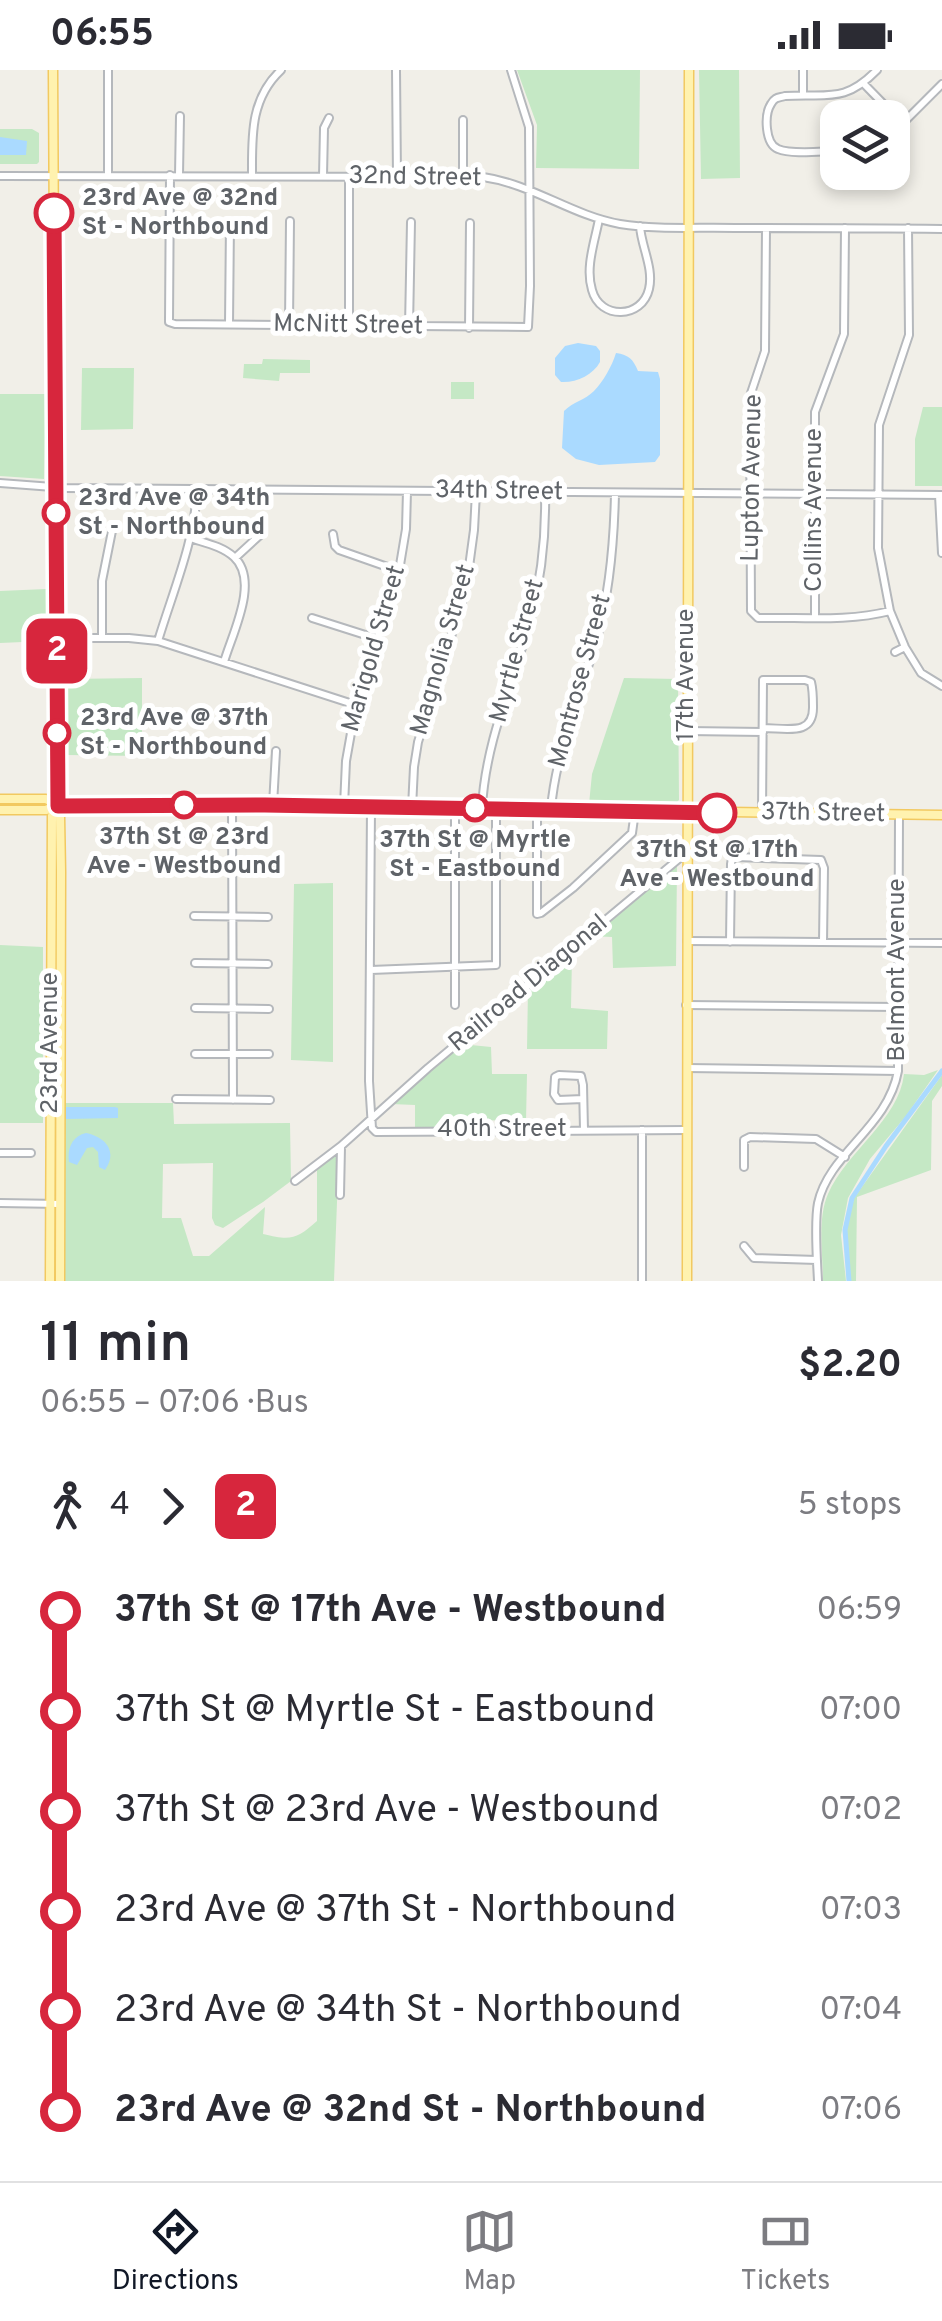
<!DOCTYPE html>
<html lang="en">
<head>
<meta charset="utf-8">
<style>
  body { margin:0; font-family:Overpass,sans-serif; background:#f2f2f3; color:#2b2b33; height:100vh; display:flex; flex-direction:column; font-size:38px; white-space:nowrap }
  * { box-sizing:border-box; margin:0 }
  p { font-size:32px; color:#7c7c81 }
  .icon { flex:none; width:55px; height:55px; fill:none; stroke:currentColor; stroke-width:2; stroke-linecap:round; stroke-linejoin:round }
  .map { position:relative; height:1211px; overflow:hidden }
  .panel { display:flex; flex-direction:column; background:#fff; flex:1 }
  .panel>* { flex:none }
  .badge { padding:0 20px; border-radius:15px; font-size:35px; line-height:65px }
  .buttons { position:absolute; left:820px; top:30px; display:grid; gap:20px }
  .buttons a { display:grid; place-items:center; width:90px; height:90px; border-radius:20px; background:#fff; box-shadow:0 5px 15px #0003; font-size:50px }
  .map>.badge { position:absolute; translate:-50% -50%; box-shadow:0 0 0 5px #fff }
  .legs { display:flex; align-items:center; gap:15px; height:110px; padding:0 40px; font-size:32px }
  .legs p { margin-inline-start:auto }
  .head { display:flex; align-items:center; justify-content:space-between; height:170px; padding:0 40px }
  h1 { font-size:55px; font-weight:600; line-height:75px }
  ul { padding:0 40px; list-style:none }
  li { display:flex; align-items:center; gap:35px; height:100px; font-size:38px }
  li i { display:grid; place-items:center; width:15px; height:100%; margin:0 12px; background:currentColor }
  li i::after { content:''; width:25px; height:25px; margin:-12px; border:8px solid; border-radius:50%; background:#fff }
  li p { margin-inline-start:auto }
  li:first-child i { background:linear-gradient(#0000 50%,currentColor 0) }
  li:last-child i { background:linear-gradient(currentColor 50%,#0000 0) }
  .status { display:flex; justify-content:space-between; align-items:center; height:70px; padding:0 50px; background:#fff; direction:ltr }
  .status svg { height:28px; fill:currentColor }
  .tabs { display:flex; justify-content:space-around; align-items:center; height:140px; border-top:2px solid #e1e1e2; background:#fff; font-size:28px; color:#7c7c81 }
  .tabs a { display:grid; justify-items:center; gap:5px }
  .tabs .active { color:#111827 }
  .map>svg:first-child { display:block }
  .green { fill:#c5e8c5 }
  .water { fill:#aadaff }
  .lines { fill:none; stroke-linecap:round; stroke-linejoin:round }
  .canal { stroke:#aadaff; stroke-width:5 }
  .minor-casing { stroke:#b5b8bc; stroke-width:10 }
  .major-casing { stroke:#f2c960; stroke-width:11 }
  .minor { stroke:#fff; stroke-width:6 }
  .major { stroke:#fff2af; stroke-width:8 }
  .line-1-casing { stroke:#fff; stroke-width:22 }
  .line-1 { stroke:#d7263d; stroke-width:15 }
  .stop-1-dot { fill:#fff; stroke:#d7263d; stroke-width:5 }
  .labels { text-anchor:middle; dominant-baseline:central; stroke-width:10; stroke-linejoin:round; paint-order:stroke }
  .street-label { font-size:25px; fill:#5f6368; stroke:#fff }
  .stop-label { font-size:25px; font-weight:bold; fill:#5f6368; stroke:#fff; text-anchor:start }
</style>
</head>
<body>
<div class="status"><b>06:55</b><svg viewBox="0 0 49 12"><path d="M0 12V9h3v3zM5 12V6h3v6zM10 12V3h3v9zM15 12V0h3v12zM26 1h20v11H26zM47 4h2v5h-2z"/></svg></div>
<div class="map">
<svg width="942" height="1211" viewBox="0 0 942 1211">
  <rect width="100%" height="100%" fill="#f1efe8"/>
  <path class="green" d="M517,0H640L639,99L536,98L537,55Z
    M699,0H739L740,108L701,109Z
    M0,59H32L39,63V92L37,94H0Z
    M263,289L310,290V303H280L279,311L243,308L244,294H262Z
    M82,298H134L133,359L81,360Z
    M451,312H474V329H451Z
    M0,324H46L44,409L0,406Z
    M923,337H942V416H915V369Z
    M46,519V571L0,573V521Z
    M142,608V686L67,685L68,609Z
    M624,608L678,609L679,730L675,734H589L592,704Z
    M677,794L676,896L613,898L612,867L591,866Z
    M333,813V992L291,990L294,814Z
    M0,875L43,877V1053H0Z
    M567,886H572L571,938L608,941L607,979H527L528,919Z
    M461,974L491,977L492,1004H527L526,1051L481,1050L479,1055L415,1058V1035L391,1034Z
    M938,1000L906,1046L870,1089L848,1128L841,1165L846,1211H823C823,1184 817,1149 828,1124C846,1082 899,1050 904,1004L924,1005Z
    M942,1005V1016L932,1031L931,1100L857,1127L856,1211H851L846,1161L854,1128Z
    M60,1033H173L174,1054L290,1053L291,1111L263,1132L223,1158L215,1155L212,1148L213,1093L163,1094L162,1148H181L193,1186H209L265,1137L263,1164C291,1171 297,1169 317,1151V1099L339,1080L334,1211H61Z"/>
  <path class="water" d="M0,67L27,71L26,85H0Z
    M578,273L596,276L600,281V292C593,305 576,313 561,312L555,305V288L565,276Z
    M616,283C629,285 633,289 638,301L658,302L660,309V385L655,392L599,395L576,389L562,378L564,341C573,332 585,330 594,321C603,312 612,296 616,283Z
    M66,1037H115L118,1038V1048L66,1049L64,1047Z
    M86,1063C106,1067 118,1082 105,1100L99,1097L98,1082L93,1077L87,1078L77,1095L69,1092C67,1079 72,1066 86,1063Z"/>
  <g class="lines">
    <path class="canal" d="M849,1211L845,1160L852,1128L886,1076L942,1001"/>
    <g class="minor-casing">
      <path id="minor" d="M108,0V105
        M396,0L397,107
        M864,14L902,53
        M803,25V0
        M892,64L942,14
        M838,81C823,81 792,85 778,79C765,74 764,45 771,34C775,27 778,28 785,26C827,23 844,34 877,0
        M170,105L169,252L175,254L528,257L530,216L529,57L511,0
        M179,105L180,46
        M252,105C252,66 250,29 281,0
        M0,106L483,107C532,114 571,145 620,154C657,160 697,157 735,158C804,158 873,158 942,159
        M323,106L324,58L329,48
        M463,107V50
        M599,149C595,171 585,197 592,220C600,250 642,249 649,219C654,198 641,176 640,156
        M766,158L765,281L750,326L751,541L758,548C802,547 847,552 890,541
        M908,158L909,265L879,355L878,478L890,541L905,577L921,603L942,616
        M229,254L230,152
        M289,254L290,151
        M349,256V107
        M409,257L411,152
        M469,258L470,153
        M0,413L66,418L942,425
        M939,425L942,483
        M333,464L335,476L339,480L399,501
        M190,468C205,473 222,476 234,487C260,511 232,564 224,592
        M235,488L260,465
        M312,548L378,569
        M815,548V342L844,264L845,158
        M102,568V511L112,461
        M57,571L66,568H129L158,571L356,635
        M158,571C173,521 195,471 197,419
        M895,582L905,577
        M687,661L763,662
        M232,735L233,1030
        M273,735L276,681
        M344,736L346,691L356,635L399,501L406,459L407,421
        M371,737L369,1011L372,1058L376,1062L686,1060
        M412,738L414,697L418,672L466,519L474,460L476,422
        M482,738C485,674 512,614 530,552C541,510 546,466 545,423
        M537,739V844L541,843L573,818L632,763L635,741
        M551,739C556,680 581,624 597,568C610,521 614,472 615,423
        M762,743L763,610H805L811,612C813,620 813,627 813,636C814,667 786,658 763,658
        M195,797L268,798
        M194,846L268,847
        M687,871L942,873
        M730,872L731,794L732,788L737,787L821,790L824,798L823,872
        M195,893L268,894
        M371,900L496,895V738
        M455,935V738
        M686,935L899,937
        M195,938L269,939
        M195,984H269
        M687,998L898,1001
        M176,1029L270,1030
        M583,1029L558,1030L554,1024L555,1007L559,1005L581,1006L583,1015L584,1060
        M642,1060V1211
        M0,1083H31
        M744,1097V1070L750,1067L816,1069L845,1087
        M295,1111L341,1076L428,998L687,782
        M340,1125L341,1077
        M0,1133L60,1134
        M744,1176L754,1188L817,1190
        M818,1211C817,1189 814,1153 818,1133C829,1083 888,1057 898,1001L899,745"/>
    </g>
    <g class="major-casing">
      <path id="major" d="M53,0L57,735L60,746L61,802L60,1211
        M0,729H46L57,735
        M0,740H46L57,735H237L942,745
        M50,1211L52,746L57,735
        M687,1211L689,0"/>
    </g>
    <use href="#minor" class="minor"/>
    <use href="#major" class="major"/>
  </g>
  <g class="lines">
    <g class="line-1-casing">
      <path id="line-1" d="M54,143L58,736L265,735L717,743"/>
    </g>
    <use href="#line-1" class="line-1"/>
  </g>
  <g class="stop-1-dot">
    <circle cx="54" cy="143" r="18"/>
    <circle cx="56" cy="443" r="12"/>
    <circle cx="57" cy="663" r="12"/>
    <circle cx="184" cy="735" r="12"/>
    <circle cx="475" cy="738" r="12"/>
    <circle cx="717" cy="743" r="18"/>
  </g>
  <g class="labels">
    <g class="street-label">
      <text transform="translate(415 108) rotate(1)">32nd Street</text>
      <text transform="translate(348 256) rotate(1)">McNitt Street</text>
      <text transform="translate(753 408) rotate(-89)">Lupton Avenue</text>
      <text transform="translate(499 422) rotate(1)">34th Street</text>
      <text transform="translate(815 440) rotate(-90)">Collins Avenue</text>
      <text transform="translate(375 579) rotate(-74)">Marigold Street</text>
      <text transform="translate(444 580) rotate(-74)">Magnolia Street</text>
      <text transform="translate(518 581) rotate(-75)">Myrtle Street</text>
      <text transform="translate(687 605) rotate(-90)">17th Avenue</text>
      <text transform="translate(581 611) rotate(-75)">Montrose Street</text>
      <text transform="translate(823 744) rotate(1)">37th Street</text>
      <text transform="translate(898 900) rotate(-90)">Belmont Avenue</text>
      <text transform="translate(529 914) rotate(-40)">Railroad Diagonal</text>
      <text transform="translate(51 973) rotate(-90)">23rd Avenue</text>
      <text x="502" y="1060">40th Street</text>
    </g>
    <g class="stop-label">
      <text x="82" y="129">23rd Ave @ 32nd<tspan x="82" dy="29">St - Northbound</tspan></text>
      <text x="78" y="429">23rd Ave @ 34th<tspan x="78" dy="29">St - Northbound</tspan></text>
      <text x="80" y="649">23rd Ave @ 37th<tspan x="80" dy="29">St - Northbound</tspan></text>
      <text x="184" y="768" text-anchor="middle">37th St @ 23rd<tspan x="184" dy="29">Ave - Westbound</tspan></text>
      <text x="475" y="771" text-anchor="middle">37th St @ Myrtle<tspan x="475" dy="29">St - Eastbound</tspan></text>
      <text x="717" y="781" text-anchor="middle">37th St @ 17th<tspan x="717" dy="29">Ave - Westbound</tspan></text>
    </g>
  </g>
</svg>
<div class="buttons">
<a><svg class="icon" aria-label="layers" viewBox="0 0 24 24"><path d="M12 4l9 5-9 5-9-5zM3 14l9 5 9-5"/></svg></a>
</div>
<b class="badge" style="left:57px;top:581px;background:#d7263d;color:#fff">2</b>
</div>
<section class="panel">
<div class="head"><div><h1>11 min</h1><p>06:55 – 07:06 · Bus</p></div><b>$2.20</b></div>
<div class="legs"><svg class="icon" aria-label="walk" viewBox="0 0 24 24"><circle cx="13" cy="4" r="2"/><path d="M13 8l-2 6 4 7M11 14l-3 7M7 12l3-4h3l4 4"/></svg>4<svg class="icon" aria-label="forward" viewBox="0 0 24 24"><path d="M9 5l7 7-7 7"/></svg><b class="badge" style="background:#d7263d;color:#fff">2</b><p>5 stops</p></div>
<ul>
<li><i style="color:#d7263d"></i><b>37th St @ 17th Ave - Westbound</b><p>06:59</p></li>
<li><i style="color:#d7263d"></i><span>37th St @ Myrtle St - Eastbound</span><p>07:00</p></li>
<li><i style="color:#d7263d"></i><span>37th St @ 23rd Ave - Westbound</span><p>07:02</p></li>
<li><i style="color:#d7263d"></i><span>23rd Ave @ 37th St - Northbound</span><p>07:03</p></li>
<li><i style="color:#d7263d"></i><span>23rd Ave @ 34th St - Northbound</span><p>07:04</p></li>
<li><i style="color:#d7263d"></i><b>23rd Ave @ 32nd St - Northbound</b><p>07:06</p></li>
</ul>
</section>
<nav class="tabs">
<a class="active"><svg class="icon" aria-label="directions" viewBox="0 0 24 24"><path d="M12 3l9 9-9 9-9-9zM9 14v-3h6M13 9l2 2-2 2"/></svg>Directions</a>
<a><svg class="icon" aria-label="map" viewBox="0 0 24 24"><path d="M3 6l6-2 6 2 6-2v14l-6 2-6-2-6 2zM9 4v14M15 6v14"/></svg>Map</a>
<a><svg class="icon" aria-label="tickets" viewBox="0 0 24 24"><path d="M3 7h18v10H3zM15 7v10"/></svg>Tickets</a>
</nav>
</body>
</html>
